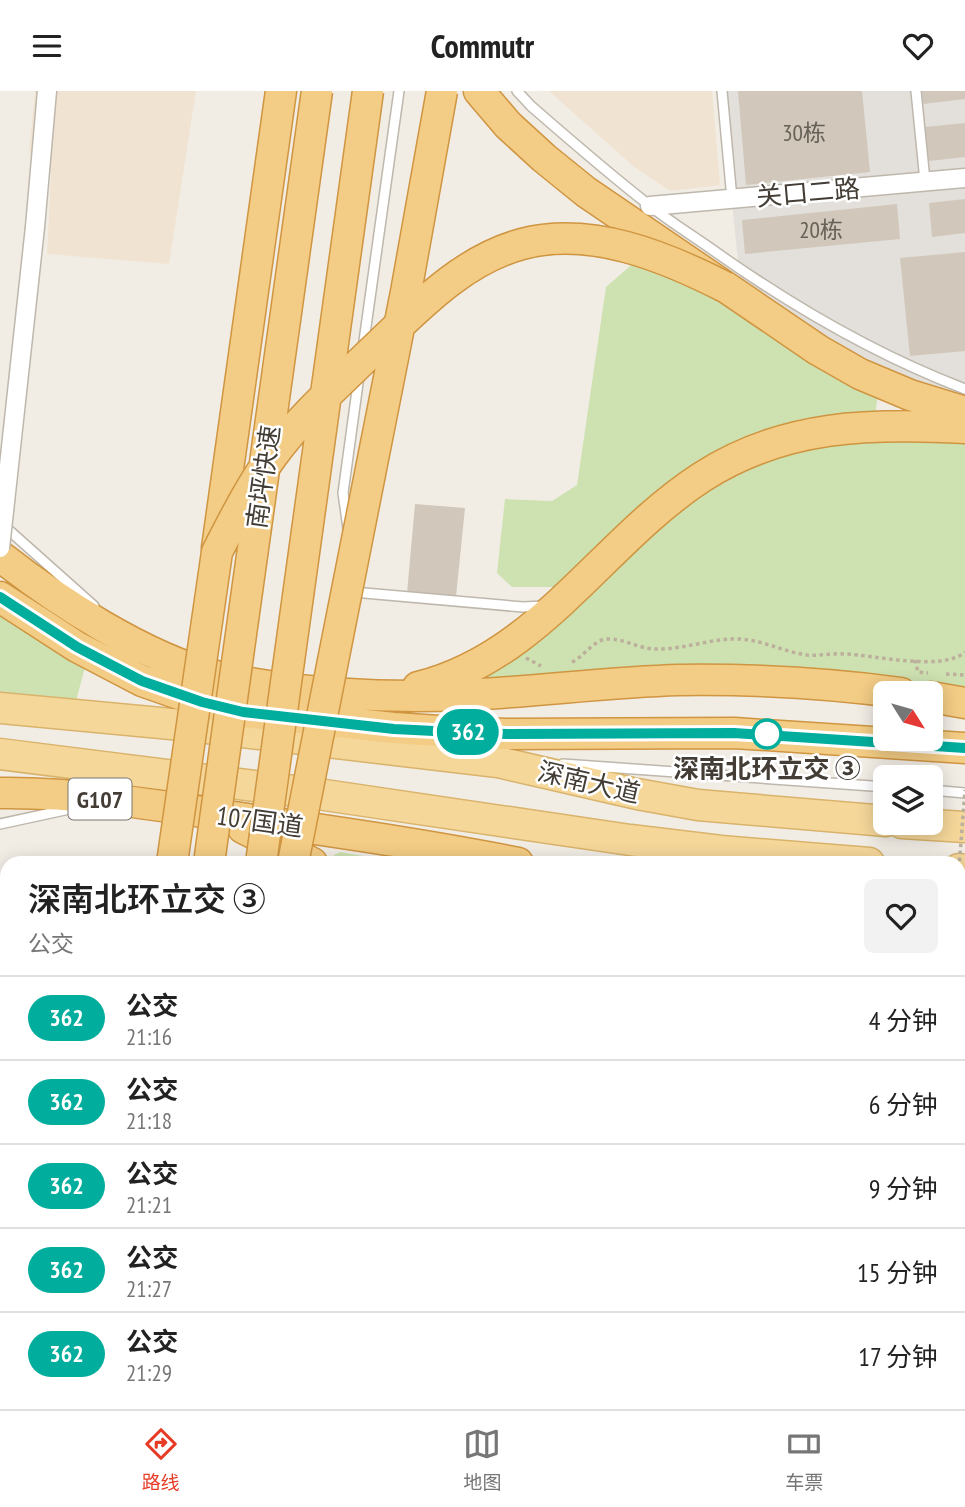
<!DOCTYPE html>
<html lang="zh">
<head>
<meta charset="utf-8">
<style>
  body { margin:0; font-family:"PT Sans Narrow","Noto Sans SC",sans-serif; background:#f2f2f2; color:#222; height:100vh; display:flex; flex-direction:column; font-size:26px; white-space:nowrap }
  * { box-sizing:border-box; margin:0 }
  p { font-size:23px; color:#767676 }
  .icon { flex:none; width:38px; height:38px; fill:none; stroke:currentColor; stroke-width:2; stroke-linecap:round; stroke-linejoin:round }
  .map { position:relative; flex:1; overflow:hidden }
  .details { position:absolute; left:0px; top:765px; width:966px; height:555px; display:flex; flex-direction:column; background:#fff; border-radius:21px 21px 0 0; box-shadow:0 4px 18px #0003 }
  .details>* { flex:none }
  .badge { padding:0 14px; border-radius:23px; font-size:24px; line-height:46px }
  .needle { width:46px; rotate:127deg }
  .buttons { position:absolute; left:873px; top:590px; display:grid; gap:14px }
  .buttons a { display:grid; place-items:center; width:70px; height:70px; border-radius:10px; background:#fff; box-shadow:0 4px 18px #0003; font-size:35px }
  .map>.badge { position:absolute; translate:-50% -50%; box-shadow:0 0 0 4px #fff }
  .round { display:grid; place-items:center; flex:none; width:74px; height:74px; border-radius:10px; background:#f2f2f2 }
  .headline { display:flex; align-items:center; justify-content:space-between; height:119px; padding:0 28px }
  h1 { font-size:33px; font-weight:600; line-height:52px }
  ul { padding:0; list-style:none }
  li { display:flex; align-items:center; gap:21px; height:84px; padding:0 28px; border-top:2px solid #e0e0e0 }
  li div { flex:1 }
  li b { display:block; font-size:26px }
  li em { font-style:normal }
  li .badge { min-width:77px; font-weight:700; text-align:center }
  header { display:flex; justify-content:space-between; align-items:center; height:91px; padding:0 28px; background:#fff; font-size:32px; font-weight:600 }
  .tab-bar { display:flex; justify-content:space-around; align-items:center; height:98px; border-top:2px solid #e0e0e0; background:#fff; font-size:19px; color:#767676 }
  .tab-bar a { display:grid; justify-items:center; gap:4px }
  .tab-bar .selected { color:#e73b26 }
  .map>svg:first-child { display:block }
  .residential { fill:#e4ded4 }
  .commercial { fill:#f1e3d1 }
  .industrial { fill:#e3dfda }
  .green { fill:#cee2b1 }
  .building { fill:#d1c8bb }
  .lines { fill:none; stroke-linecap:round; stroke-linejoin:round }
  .service-casing { stroke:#beb7ac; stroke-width:12 }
  .minor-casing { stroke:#beb7ac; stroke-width:21 }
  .primary-casing { stroke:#d9b36b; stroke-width:33 }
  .trunk-casing { stroke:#cf9541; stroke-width:33 }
  .path { stroke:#bcaf9b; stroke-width:3.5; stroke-dasharray:3.5 3.5; stroke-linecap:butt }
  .service { stroke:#fff; stroke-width:9 }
  .minor { stroke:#fff; stroke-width:18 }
  .primary { stroke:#f5d79a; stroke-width:30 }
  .trunk { stroke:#f3cc85; stroke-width:30 }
  .minor-bridge-casing { stroke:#beb7ac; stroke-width:21; stroke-linecap:butt }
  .trunk-bridge-casing { stroke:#cf9541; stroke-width:33; stroke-linecap:butt }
  .path-bridge { stroke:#bcaf9b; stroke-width:3.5; stroke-dasharray:3.5 3.5; stroke-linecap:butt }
  .minor-bridge { stroke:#fff; stroke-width:18 }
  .trunk-bridge { stroke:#f3cc85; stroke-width:30 }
  .line-casing { stroke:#fff; stroke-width:16 }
  .line { stroke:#01ad9c; stroke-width:10 }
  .stop-dot { fill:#fff; stroke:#01ad9c; stroke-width:3.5 }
  .labels { text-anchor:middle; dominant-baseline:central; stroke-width:5; stroke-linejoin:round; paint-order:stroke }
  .number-label { font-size:23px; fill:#666056 }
  .shield { fill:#fff; stroke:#7b7772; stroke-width:2 }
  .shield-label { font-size:24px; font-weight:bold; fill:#433d35 }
  .street-label { font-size:26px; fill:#433d35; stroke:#fff }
  .stop-label { font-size:26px; font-weight:bold; fill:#433d35; stroke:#fff }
</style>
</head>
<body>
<header><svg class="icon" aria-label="menu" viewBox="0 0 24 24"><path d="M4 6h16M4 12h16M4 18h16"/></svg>Commutr<svg class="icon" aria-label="heart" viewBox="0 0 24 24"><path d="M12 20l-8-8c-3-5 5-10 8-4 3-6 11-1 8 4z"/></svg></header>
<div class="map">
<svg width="965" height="1318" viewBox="0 0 965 1318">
  <rect width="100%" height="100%" fill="#f1ede5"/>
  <path class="residential" d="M272,1312H801L802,1318H271Z"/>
  <path class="commercial" d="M35,0H196L169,173L47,163L51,83L29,62Z
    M549,0H712L720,94L670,100L633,75Z"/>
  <path class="industrial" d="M721,0H965V313L935,307L837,254L740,191Z"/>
  <path class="green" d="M637,169L681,183L878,303L875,325L776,338L710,364L674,391L555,496H512L497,482L505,408L552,410L577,394L606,196Z
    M965,347V602L909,593H460L611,484L673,425L706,402L764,370L827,350Z
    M0,523L85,576L76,610L0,603Z
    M340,761L404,772H340L336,770L334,764Z
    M959,898L965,899V1046L959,1048Z"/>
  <path class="building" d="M738,0H862L870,81L746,94Z
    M922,0H965V8L923,13Z
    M965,32V66L929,70L925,36Z
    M965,108V142L932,146L929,112Z
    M897,113L900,148L745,163L742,129Z
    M965,161V260L910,265L900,167Z
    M415,413L465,417L456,506L407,502Z
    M959,1186H965V1230L959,1229Z
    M426,1312H464V1318H426Z
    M494,1312H534V1318H494Z"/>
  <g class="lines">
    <g class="service-casing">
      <path id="service" d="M517,0L531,15C570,49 609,83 649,114C669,130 690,143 710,157C790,214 873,263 965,298
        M722,0L732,108
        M916,0L925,90
        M363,257L399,0
        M2,433L94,515
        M348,437L343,402L359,285
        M353,501L523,516L544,515
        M563,673L886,696
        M931,699L965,702
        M0,733L74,717
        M667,767L685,772
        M959,811L965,812
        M626,1312L634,1318
        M733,1312V1318
        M335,1318V1312
        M478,1318V1312
        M543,1318V1312"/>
    </g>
    <g class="minor-casing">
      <path id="minor" d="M650,115L965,87
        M35,136L47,0
        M959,1286H965
        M953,1312V1318
        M255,1318V1312"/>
    </g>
    <g class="primary-casing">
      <path id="primary" d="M0,617L182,634L498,671L637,703L698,714L886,730
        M0,663L318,703L630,749L721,760L869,772
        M902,732L965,736
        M959,778L965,779"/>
    </g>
    <g class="trunk-casing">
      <path id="trunk" d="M479,0L508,34L544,67L586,101L818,259L860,283L910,304L965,321
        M217,457L281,0
        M0,465C57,510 145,567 216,585C292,603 385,607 463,604C535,601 607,591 679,589C753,588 827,592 901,602
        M0,506L77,556L142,590L202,611L243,621L394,637L454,641L507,643L734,642L965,657
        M418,596C540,566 603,450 702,386C784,333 872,332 965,337
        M931,606L965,612
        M0,702C78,701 157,714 234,726C329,740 424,753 518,772
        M243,737L312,772
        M959,858L965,859
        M93,1318V1312
        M132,1318L133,1312
        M185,1318L186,1312
        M225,1318L227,1312"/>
    </g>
    <path class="path" d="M526,567L541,575
      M915,569L918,581L928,582
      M572,571C583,566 591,553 602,549C618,544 638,558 655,558C683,559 711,547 739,548C763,549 784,561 807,564C819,565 832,562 845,563C874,564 943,581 965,561
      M946,583L965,584
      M959,831H965"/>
    <use href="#service" class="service"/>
    <use href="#minor" class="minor"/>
    <use href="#primary" class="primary"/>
    <use href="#trunk" class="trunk"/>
    <g class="minor-bridge-casing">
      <path id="minor-bridge" d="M0,457L35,136"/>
    </g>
    <g class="trunk-bridge-casing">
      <path id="trunk-bridge" d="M172,772L217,461C234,428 251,394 273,364C300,327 335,296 368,264C413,222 459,170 522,153C591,135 664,165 725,196
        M209,772L317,0
        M261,772L368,0
        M293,772L406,201L442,0
        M959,1072L965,1069"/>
    </g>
    <path class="path-bridge" d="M959,777L965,699"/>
    <use href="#minor-bridge" class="minor-bridge"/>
    <use href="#trunk-bridge" class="trunk-bridge"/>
  </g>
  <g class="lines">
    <g class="line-casing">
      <path id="line" d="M0,506L77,556L142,590L202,611L243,621L394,638L454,641L507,643L734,642L965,657"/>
    </g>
    <use href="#line" class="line"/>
  </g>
  <circle class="stop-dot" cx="767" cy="643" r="14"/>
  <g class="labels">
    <g class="number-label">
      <text x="804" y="41">30栋</text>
      <text x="821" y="138">20栋</text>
    </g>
    <rect class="shield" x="68.5" y="687.5" width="63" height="41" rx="5"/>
    <g class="shield-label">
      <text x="100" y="708">G107</text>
    </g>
    <g class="street-label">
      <text transform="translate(808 101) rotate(-5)">关口二路</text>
      <text transform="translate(263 386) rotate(-82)">南坪快速</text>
      <text transform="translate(589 691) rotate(13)">深南大道</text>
      <text transform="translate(260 730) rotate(8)">107国道</text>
    </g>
    <g class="stop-label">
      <text x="767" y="677">深南北环立交 ③</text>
    </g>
  </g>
</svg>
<div class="buttons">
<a><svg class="needle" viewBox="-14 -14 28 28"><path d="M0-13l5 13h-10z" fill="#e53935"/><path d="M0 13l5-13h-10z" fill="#767676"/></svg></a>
<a><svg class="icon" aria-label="layers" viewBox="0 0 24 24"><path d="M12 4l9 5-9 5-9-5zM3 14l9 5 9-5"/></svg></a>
</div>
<b class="badge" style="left:468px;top:641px;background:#01ad9c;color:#fff">362</b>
<section class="details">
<div class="headline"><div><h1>深南北环立交 ③</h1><p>公交</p></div><a class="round"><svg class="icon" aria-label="heart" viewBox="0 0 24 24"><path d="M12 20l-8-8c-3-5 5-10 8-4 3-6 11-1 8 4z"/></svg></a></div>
<ul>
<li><span class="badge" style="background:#01ad9c;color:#fff">362</span><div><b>公交</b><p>21:16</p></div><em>4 分钟</em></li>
<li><span class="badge" style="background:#01ad9c;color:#fff">362</span><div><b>公交</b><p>21:18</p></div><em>6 分钟</em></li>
<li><span class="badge" style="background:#01ad9c;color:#fff">362</span><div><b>公交</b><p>21:21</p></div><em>9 分钟</em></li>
<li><span class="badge" style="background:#01ad9c;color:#fff">362</span><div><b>公交</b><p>21:27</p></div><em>15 分钟</em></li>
<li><span class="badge" style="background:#01ad9c;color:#fff">362</span><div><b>公交</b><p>21:29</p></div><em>17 分钟</em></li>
</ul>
</section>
</div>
<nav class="tab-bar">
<a class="selected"><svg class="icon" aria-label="directions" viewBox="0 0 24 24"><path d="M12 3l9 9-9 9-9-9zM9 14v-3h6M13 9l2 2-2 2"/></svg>路线</a>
<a><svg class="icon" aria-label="map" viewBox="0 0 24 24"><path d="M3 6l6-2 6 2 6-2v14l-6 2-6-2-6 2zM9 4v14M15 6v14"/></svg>地图</a>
<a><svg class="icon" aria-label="tickets" viewBox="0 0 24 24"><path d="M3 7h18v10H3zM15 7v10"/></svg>车票</a>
</nav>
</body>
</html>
